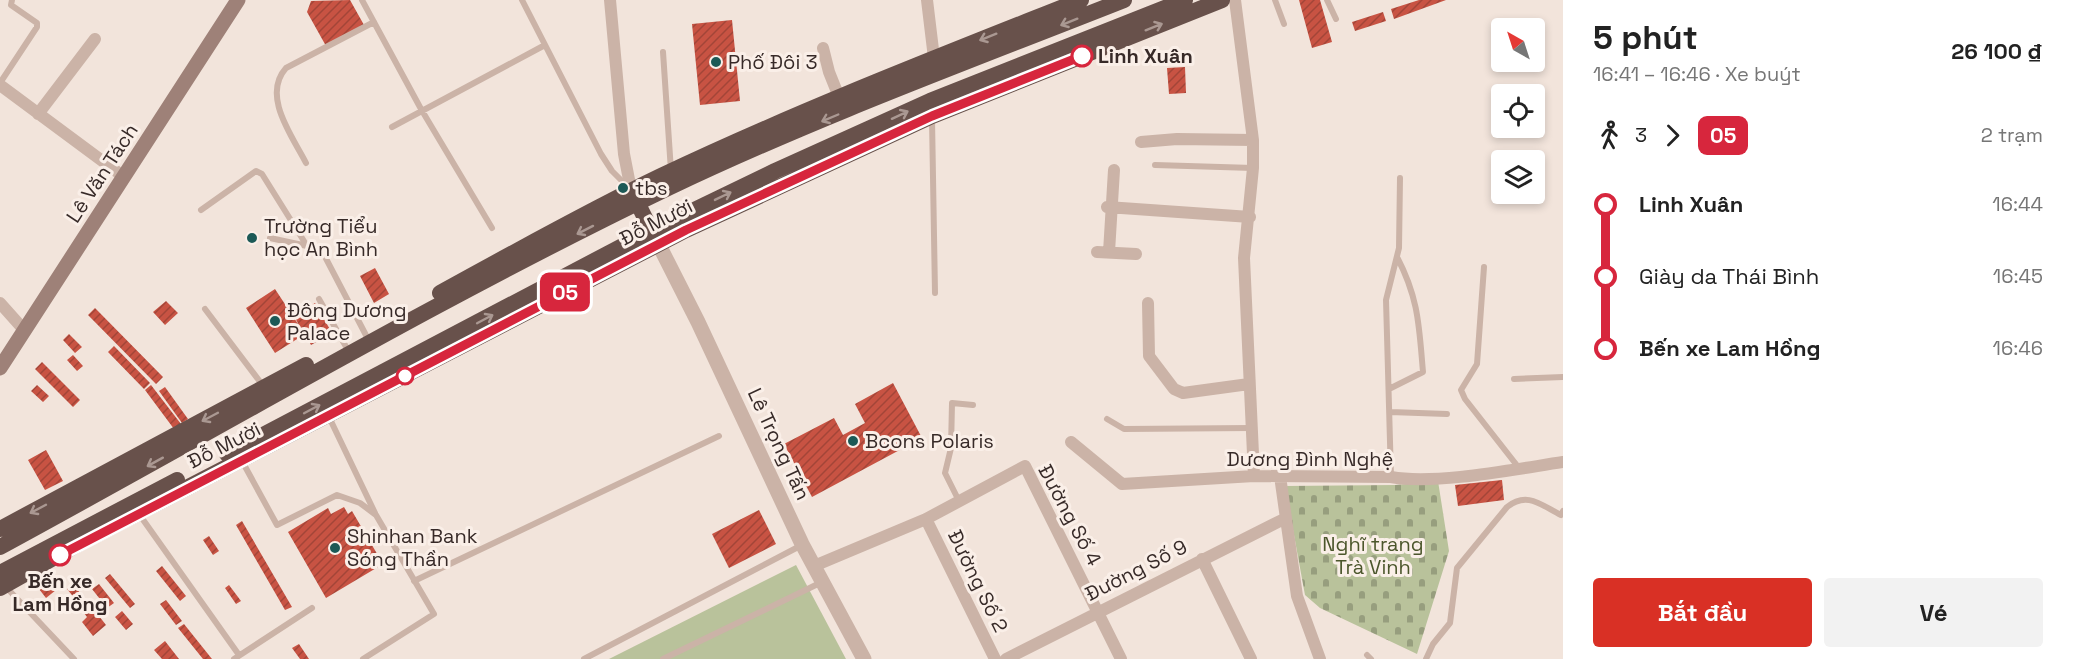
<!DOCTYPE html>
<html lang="vi">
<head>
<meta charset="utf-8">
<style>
  body { margin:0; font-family:"Space Grotesk",sans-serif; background:#f2f2f2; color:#222; height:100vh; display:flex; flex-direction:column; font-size:22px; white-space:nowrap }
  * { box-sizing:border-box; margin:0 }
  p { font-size:20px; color:#767676 }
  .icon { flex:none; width:33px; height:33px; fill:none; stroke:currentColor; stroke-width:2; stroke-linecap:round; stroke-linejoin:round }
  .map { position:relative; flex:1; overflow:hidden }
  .side { display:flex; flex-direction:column; background:#fff; width:510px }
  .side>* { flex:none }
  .badge { padding:0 12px; border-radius:9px; font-size:21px; line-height:39px }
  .needle { width:39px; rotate:321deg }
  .buttons { position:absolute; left:1491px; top:18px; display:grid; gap:12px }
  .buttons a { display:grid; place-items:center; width:54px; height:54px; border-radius:6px; background:#fff; box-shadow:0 3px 9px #0003; font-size:30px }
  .map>.badge { position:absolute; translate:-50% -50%; box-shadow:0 0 0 3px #fff }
  .legs { display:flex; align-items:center; gap:9px; height:66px; padding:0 30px; font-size:20px }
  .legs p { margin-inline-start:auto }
  .summary { display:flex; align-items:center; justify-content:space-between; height:102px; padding:0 30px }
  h1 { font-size:33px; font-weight:800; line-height:45px }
  .button { display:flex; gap:12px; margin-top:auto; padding:12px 30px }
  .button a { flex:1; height:69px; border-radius:6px; background:#d93025; color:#fff; font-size:24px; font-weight:800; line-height:69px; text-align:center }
  .button a+a { background:#f2f2f2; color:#222 }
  ul { padding:0 30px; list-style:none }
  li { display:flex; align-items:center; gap:21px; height:72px; font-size:22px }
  li i { display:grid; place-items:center; width:9px; height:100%; margin:0 8px; background:currentColor }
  li i::after { content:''; width:15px; height:15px; margin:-8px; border:4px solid; border-radius:50%; background:#fff }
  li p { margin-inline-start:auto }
  li:first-child i { background:linear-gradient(#0000 50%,currentColor 0) }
  li:last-child i { background:linear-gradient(currentColor 50%,#0000 0) }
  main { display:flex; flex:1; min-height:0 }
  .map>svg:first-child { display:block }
  .green { fill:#b9c29b }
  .cemetery { fill:url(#cemetery-stones) }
  .building { fill:url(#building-hatch) }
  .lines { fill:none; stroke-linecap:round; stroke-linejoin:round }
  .service { stroke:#cbb3a7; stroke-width:6 }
  .minor { stroke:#cbb3a7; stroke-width:12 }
  .tertiary { stroke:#cbb3a7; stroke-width:15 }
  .secondary { stroke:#9e8178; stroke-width:15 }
  .trunk { stroke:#68514b; stroke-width:16 }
  .oneway { stroke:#aa9892 }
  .line-1-casing { stroke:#fff; stroke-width:14 }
  .line-1 { stroke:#d7263d; stroke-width:9 }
  .stop-1-dot { fill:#fff; stroke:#d7263d; stroke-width:3 }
  .poi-dot { fill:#1c5956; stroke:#faefe8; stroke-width:2 }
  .labels { text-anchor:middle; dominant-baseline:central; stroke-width:6; stroke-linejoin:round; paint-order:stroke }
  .stop-label { font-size:20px; font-weight:bold; fill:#372a28; stroke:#faefe8; text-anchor:start }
  .poi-label { font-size:20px; fill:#372a28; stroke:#faefe8; text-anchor:start }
  .street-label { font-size:20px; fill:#372a28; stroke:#faefe8 }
  .park-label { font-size:20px; fill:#4b562b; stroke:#faefe8 }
</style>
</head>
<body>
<main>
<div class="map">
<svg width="1563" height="659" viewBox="0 0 1563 659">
  <defs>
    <pattern id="cemetery-stones" width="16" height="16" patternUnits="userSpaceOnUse" patternTransform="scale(1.5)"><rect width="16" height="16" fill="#b9c29b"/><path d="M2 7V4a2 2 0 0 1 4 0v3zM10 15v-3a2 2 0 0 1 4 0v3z" fill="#979e7e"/></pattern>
    <pattern id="building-hatch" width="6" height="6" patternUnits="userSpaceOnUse" patternTransform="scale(1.5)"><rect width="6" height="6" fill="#c85343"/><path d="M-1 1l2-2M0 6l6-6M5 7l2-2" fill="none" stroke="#a34538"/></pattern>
  </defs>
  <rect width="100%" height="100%" fill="#f2e4db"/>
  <path class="green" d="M796,565L846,659H609Z"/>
  <path class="cemetery" d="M1438,481L1449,551L1417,654L1320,608L1305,595L1285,486L1395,485Z"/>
  <path class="building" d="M350,0L364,25L326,46L307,12L311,1Z
    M1299,0H1320L1332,42L1312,48Z
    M1419,0H1446L1394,19L1391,9Z
    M1383,12L1386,21L1355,31L1352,22Z
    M732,20L740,101L700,105L692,24Z
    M1185,67L1186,93L1169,94L1167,68Z
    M375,268L389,294L374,303L360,276Z
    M275,289L300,327L294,316L315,303L332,333L311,345L305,334L275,353L246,308Z
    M166,301L178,313L165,325L153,312Z
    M95,308L163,377L156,384L88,315Z
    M69,334L82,347L75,353L63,340Z
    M114,346L150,383L144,389L108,352Z
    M73,355L83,366L77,371L67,360Z
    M42,362L80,400L73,407L35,369Z
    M893,383L922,438L812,497L784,444L834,418L843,435L865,423L855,404Z
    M37,385L49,396L43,402L31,391Z
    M151,385L181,424L174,429L145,390Z
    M165,387L188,419L182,423L159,391Z
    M46,450L63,481L45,490L28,460Z
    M1502,480L1504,500L1458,506L1455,485Z
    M344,507L348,514L352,511L383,564L326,598L288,532L328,508L331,514Z
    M759,510L776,544L729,568L712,534Z
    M242,521L292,607L285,610L236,525Z
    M209,536L219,551L213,555L203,540Z
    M162,566L186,596L180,601L156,571Z
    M110,574L135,604L130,608L105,578Z
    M50,581L56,590L46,598L39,589Z
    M72,584L82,595L76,600L67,589Z
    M99,584L114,603L107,608L92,589Z
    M229,585L241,601L236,604L225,588Z
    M166,600L182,621L176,625L160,604Z
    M92,607L106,625L93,636L82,622L87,617L84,613Z
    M122,611L133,624L126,630L115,617Z
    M184,624L212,659H203L178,628Z
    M165,641L179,659H162L154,650Z
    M299,644L309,659H300L292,648Z"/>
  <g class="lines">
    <path class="service" d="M362,0L421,109L492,228
      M522,0L601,154L612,171L629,188
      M1275,0L1284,24
      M1327,0L1336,19
      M663,52L671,171
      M0,83L37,27V23L11,5L12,0
      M932,119L935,293
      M392,127L545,45
      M306,163C293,137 261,96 286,68L374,22
      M1155,165L1253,168
      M201,210L256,171L262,174L307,246
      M270,238L321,249L369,341
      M1484,267L1477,364L1461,390L1465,399L1519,468
      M319,299L349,352
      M205,309L264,387
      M1514,379L1563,377
      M1389,389L1423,372C1419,327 1419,299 1397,257
      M1390,412L1447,414
      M329,417L375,513
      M1107,419L1124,429L1251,428
      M242,461L277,525L337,495L360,503L376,515L434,614L363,659
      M1391,477L1386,300L1399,248L1400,178
      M959,501L945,473L951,448L952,403L973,405
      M139,514L239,655
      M414,581L719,436
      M5,586L74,659
      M1367,655L1371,659
      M234,659L312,608
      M584,659L802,545
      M663,659L822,582
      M1426,659L1433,644L1450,623L1457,568L1507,507C1527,491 1541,505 1561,515L1563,511"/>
    <path class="minor" d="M610,0L624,154L631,190
      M927,0L934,58
      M1235,0L1253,140V168L1244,258L1254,476
      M823,48L829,72L839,97
      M0,85L124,177
      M38,114L95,39
      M1141,142L1177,139L1253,140
      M1107,207L1250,217
      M1097,252L1136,254
      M1109,252L1114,170
      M0,303L25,331
      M1148,303L1149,356L1174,389L1183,393L1249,384
      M1071,442L1122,484L1254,476L1391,477C1436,485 1516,469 1563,462
      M1280,476L1297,596L1320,659
      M926,519L995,659
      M1202,559L1251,659
      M814,566L926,519L1025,466L1121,659
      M1006,659L1284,519"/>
    <path class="tertiary" d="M659,245L698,322L802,544L864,659"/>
    <path class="secondary" d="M0,368L238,0"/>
    <path class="trunk" d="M633,194L656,240
      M440,293C513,253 586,212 661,176C798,111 940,56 1081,0
      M227,454L651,231L775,171L930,101L1185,0
      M0,529L306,365
      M0,547C223,426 441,297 670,187C817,117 972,60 1124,0
      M0,573L177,480
      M0,588L78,544L686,230L932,116L1222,0"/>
  </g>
  <defs><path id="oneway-shaft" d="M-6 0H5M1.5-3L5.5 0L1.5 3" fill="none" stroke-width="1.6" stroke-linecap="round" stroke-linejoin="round" transform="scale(1.5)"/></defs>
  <g class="oneway">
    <use href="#oneway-shaft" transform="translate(1069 22) rotate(158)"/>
    <use href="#oneway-shaft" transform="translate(1154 27) rotate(-22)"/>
    <use href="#oneway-shaft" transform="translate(988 37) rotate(158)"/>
    <use href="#oneway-shaft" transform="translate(900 115) rotate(-25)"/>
    <use href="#oneway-shaft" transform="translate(830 118) rotate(157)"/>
    <use href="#oneway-shaft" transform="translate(723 196) rotate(-26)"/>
    <use href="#oneway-shaft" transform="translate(585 230) rotate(153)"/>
    <use href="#oneway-shaft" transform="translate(485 319) rotate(-28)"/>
    <use href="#oneway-shaft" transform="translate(312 409) rotate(-28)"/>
    <use href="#oneway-shaft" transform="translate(210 417) rotate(152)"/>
    <use href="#oneway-shaft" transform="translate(155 462) rotate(151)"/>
    <use href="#oneway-shaft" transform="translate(38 509) rotate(152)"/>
  </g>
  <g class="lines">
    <g class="line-1-casing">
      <path id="line-1" d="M60,555L686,230L932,116L1082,56"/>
    </g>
    <use href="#line-1" class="line-1"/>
  </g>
  <g class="stop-1-dot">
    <circle cx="1082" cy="56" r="10"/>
    <circle cx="405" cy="376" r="8"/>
    <circle cx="60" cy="555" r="10"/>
  </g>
  <g class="poi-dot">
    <circle cx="716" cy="62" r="6"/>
    <circle cx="623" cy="188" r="6"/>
    <circle cx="252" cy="238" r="6"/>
    <circle cx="275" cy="321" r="6"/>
    <circle cx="853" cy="441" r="6"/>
    <circle cx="335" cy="548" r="6"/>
  </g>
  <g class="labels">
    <g class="stop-label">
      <text x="1098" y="56">Linh Xuân</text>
      <text x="60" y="581" text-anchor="middle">Bến xe<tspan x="60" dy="23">Lam Hồng</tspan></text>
    </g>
    <g class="poi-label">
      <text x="728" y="62">Phố Đôi 3</text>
      <text x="635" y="188">tbs</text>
      <text x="264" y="226">Trường Tiểu<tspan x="264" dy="23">học An Bình</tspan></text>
      <text x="287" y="310">Đông Dương<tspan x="287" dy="23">Palace</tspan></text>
      <text x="865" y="441">Bcons Polaris</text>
      <text x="347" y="536">Shinhan Bank<tspan x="347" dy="23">Sóng Thần</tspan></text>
    </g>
    <g class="street-label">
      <text transform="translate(102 173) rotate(-57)">Lê Văn Tách</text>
      <text transform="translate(656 222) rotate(-27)">Đỗ Mười</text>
      <text transform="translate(779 444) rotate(65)">Lê Trọng Tấn</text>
      <text transform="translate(224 445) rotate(-27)">Đỗ Mười</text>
      <text x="1310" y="459">Dương Đình Nghệ</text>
      <text transform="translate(1070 515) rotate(62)">Đường Số 4</text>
      <text transform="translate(1136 570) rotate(-27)">Đường Số 9</text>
      <text transform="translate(978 581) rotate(64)">Đường Số 2</text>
    </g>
    <g class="park-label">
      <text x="1373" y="544">Nghĩ trang<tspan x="1373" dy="23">Trà Vinh</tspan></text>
    </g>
  </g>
</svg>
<div class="buttons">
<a><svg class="needle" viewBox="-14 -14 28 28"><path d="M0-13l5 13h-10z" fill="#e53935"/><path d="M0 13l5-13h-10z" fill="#767676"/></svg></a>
<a><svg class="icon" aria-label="locate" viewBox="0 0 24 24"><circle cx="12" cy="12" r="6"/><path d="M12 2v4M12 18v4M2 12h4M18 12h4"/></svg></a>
<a><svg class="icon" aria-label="layers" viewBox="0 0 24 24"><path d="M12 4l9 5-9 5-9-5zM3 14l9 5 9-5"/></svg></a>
</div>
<b class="badge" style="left:565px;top:292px;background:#d7263d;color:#fff">05</b>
</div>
<section class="side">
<div class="summary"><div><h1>5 phút</h1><p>16:41 – 16:46 · Xe buýt</p></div><b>26 100 ₫</b></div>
<div class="legs"><svg class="icon" aria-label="walk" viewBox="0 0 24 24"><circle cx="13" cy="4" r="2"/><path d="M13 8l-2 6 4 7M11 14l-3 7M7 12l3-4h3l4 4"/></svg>3<svg class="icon" aria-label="forward" viewBox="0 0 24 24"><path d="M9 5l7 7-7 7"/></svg><b class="badge" style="background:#d7263d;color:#fff">05</b><p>2 trạm</p></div>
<ul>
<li><i style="color:#d7263d"></i><b>Linh Xuân</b><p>16:44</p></li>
<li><i style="color:#d7263d"></i><span>Giày da Thái Bình</span><p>16:45</p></li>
<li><i style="color:#d7263d"></i><b>Bến xe Lam Hồng</b><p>16:46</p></li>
</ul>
<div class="button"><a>Bắt đầu</a><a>Vé</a></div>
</section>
</main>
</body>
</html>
